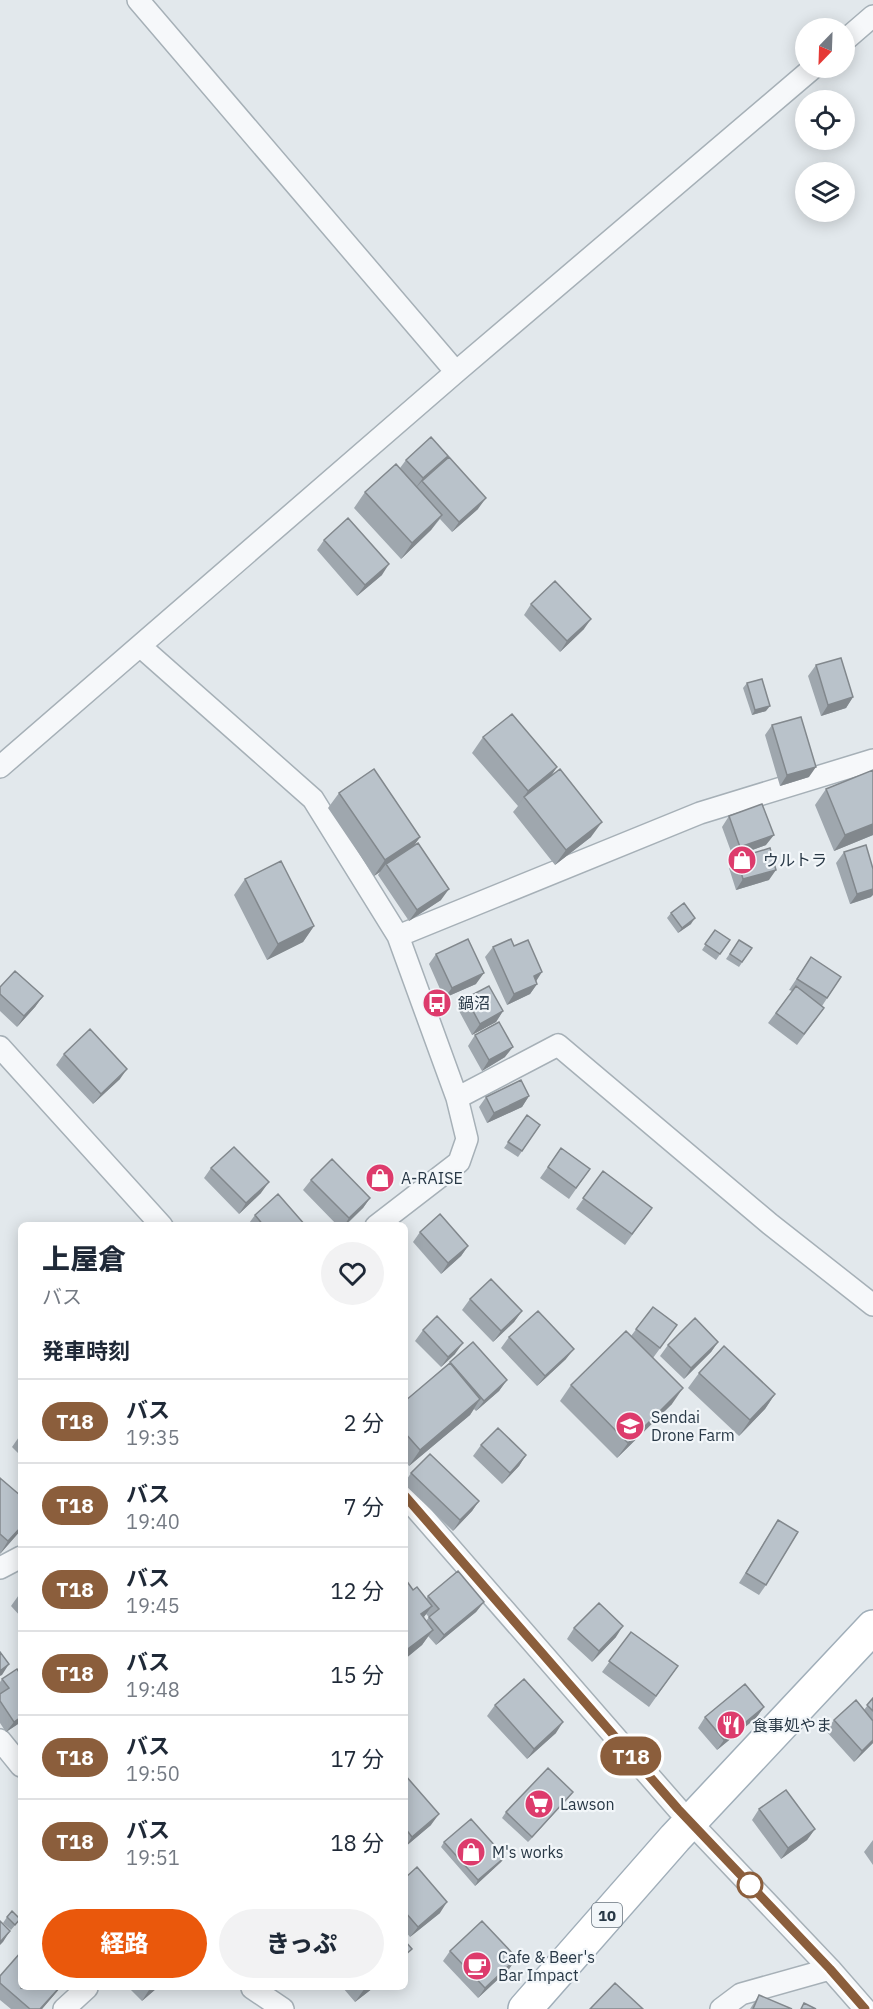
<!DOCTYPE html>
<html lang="ja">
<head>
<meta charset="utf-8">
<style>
  body { margin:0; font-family:"IBM Plex Sans","Noto Sans JP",sans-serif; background:#f2f2f3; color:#1f2937; height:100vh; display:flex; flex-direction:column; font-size:22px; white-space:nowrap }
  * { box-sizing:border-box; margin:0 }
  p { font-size:20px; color:#747a83 }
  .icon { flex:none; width:33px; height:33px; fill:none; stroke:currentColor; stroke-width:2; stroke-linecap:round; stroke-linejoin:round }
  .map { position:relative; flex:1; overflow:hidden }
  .details { position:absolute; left:18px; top:1222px; width:390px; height:768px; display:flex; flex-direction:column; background:#fff; border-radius:9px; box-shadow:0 3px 15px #0003 }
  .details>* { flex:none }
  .badge { padding:0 12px; border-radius:20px; font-size:21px; line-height:39px }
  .needle { width:39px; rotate:203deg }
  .fabs { position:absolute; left:795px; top:18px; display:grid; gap:12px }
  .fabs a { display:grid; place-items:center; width:60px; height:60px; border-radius:50%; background:#fff; box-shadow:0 3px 15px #0003; font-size:30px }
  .map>.badge { position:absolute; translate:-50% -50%; box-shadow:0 0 0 3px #fff }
  h2 { padding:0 24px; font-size:22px; line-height:54px }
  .round { display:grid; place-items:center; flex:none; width:63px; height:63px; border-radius:32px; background:#f2f2f3 }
  .overview { display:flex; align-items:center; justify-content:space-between; height:102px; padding:0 24px }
  h1 { font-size:28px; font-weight:800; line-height:45px }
  .button { display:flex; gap:12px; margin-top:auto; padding:12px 24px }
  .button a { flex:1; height:69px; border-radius:36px; background:#ea580c; color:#fff; font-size:24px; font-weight:800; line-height:69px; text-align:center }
  .button a+a { background:#f2f2f3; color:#1f2937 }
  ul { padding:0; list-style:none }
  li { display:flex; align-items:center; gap:18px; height:84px; padding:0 24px; border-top:2px solid #e0e1e3 }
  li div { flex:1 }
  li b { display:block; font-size:22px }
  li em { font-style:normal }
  li .badge { min-width:66px; font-weight:700; text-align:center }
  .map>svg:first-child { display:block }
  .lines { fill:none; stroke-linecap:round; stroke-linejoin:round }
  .minor-casing { stroke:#a6b0b7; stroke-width:24 }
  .primary-casing { stroke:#a0aeb9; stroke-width:36 }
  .minor { stroke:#f6f8fa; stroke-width:21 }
  .primary { stroke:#fff; stroke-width:33 }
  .wall { fill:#9fa7ae; fill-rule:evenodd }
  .shaded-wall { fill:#82888d }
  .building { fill:#b9c2ca; stroke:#82888d; stroke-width:1.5 }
  .line-casing { stroke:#fff; stroke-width:14 }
  .line { stroke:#8b5e3c; stroke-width:9 }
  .stop-dot { fill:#fff; stroke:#8b5e3c; stroke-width:3 }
  .labels { text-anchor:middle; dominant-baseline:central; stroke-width:4.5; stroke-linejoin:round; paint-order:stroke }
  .shield { fill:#f2f6f9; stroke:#65717c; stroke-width:1.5 }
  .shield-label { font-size:15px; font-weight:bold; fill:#283846 }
  .poi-label { font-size:16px; fill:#283846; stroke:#f2f6f9; text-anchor:start }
</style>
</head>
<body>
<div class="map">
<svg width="873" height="2009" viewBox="0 0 873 2009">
  <rect width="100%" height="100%" fill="#e2e8ec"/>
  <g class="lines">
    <g class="minor-casing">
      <path id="minor" d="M138,0L456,372
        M844,41L873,16
        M140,646L313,799L398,936L457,1098L467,1139L459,1162L376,1226
        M0,767L456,372L813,68
        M398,936L700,813L873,760
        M0,1047L162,1226
        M457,1098L558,1045L770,1224L873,1305
        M405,1496L678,1809L830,1969L865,2009
        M0,1568L21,1557
        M0,1740L21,1766
        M252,1988L283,2009
        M64,2009L87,1988
        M721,2009L741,1994L830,1969"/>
    </g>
    <g class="primary-casing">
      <path id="primary" d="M525,2009L675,1838L873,1627"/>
    </g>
    <use href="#minor" class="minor"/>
    <use href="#primary" class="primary"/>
  </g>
  <path class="wall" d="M448,456L444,461L478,509L452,532L440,519L431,530L401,559L354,508L365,492L400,468L406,460Z
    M324,540L382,575L357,596L317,550Z
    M531,604L584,629L560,652L524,615Z
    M816,665L853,697L846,708L821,716L808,676Z
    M747,683L766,711L752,715L743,688Z
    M772,725L809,777L780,786L765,735Z
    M483,737L557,767L551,776L591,837L555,865L513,812L518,806L472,753Z
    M873,770V835L834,851L815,805L826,789Z
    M339,793L420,837L414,845L441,900L409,921L378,875L380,872L374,876L328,808Z
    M729,816L766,845L733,857L722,827Z
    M844,852L871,897L850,904L836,863Z
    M737,858L769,880L736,890L729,868Z
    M245,879L314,926L303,942L267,960L234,895Z
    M671,913L691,924L678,933L667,918Z
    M715,930L730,940L716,960L702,950Z
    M739,940L752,948L739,967L726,959Z
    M514,946L537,984L530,994L507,1005L485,957L493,947Z
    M436,954L476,984L444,998L429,964Z
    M811,957L841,977L822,1006L817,1018L797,1045L768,1023L792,991L789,990Z
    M0,987L43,996L35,1007L17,1027L0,1011Z
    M466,998L503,1011L496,1022L472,1035L458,1009Z
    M475,1035L505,1057L482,1071L468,1046Z
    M64,1054L120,1079L93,1104L56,1065Z
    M529,1096L522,1107L487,1123L479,1107L486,1097Z
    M527,1115L540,1125L518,1157L504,1148Z
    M561,1148L590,1169L569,1199L540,1178Z
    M211,1168L261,1193L239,1214L204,1178Z
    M603,1171L652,1208L625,1245L576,1209Z
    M311,1180L370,1198L363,1208L345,1226H338L303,1190Z
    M255,1215L306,1226H247Z
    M420,1232L468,1246L461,1256L441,1274L413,1242Z
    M470,1299L522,1311L514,1322L493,1342L462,1310Z
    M653,1307L677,1325L653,1358L672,1404L617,1458L560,1401L571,1385L631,1336Z
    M423,1330L455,1354L441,1367L415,1341Z
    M509,1337L566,1359L537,1386L501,1348Z
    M718,1342L711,1352L684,1379L660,1356L668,1345Z
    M450,1362L507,1380L499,1391L476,1411L474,1409L470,1415L409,1466L405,1461V1401Z
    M699,1373L775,1394L765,1409L739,1436L688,1388Z
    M21,1434V1456L12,1447Z
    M481,1445L526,1455L519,1466L502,1484L473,1456Z
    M411,1473L479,1501L472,1511L453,1531L405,1485V1482Z
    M0,1478L21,1530L0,1554Z
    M778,1520L766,1585L759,1595L739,1583Z
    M405,1581L413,1590L426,1599L428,1596L484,1602L476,1612L436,1645L428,1636L422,1645L405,1659ZM426,1614L429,1617L426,1621L423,1618Z
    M21,1592V1617L11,1606Z
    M574,1628L616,1637L592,1662L567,1639Z
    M631,1632L678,1666L649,1707L602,1672Z
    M21,1675V1722L6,1732L0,1723V1682L2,1679Z
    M873,1698V1743L854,1762L826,1731L834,1720L864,1710Z
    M495,1705L556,1733L527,1759L487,1716Z
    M764,1707L756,1718L717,1750L698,1728L705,1717Z
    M405,1775L431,1825L405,1847Z
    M569,1797L528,1842L502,1818L506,1812Z
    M759,1809L815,1829L807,1840L781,1859L752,1820Z
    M873,1840V1865L864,1852Z
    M444,1842L505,1857L501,1862L475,1886L441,1847Z
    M405,1878L440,1913L410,1937L405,1931Z
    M7,1917L16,1924L11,1930L3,1923Z
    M450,1951L517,1958L509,1969L478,1998L443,1961Z
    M0,1976L21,1988H60L42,2009H11L0,2000Z
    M129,1988H157L142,2001Z
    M343,1988H373L355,2002Z
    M759,1995L792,2009H750Z"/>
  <path class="shaded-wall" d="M448,456L440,466L422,481L415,489L423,478Z
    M486,498L478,509L452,532L459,522Z
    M442,515L431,530L401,559L412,543Z
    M389,564L382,575L357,596L365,585Z
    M591,619L584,629L560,652L567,641Z
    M853,697L846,708L821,716L828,705Z
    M770,706L766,711L752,715L755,710Z
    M557,767L546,783L524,797L517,807L528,791Z
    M816,767L809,777L780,786L787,775Z
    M602,822L591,837L555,865L566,850Z
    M873,824V835L834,851L845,835Z
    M774,835L766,845L733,857L740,847Z
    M420,837L409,853L386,864L380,872L374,876L385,860Z
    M776,870L769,880L736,890L743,879Z
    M449,889L441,900L409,921L417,910Z
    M873,889V895L871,897L850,904L857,894Z
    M695,918L691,924L678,933L682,928Z
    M314,926L303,942L267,960L278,944Z
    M542,972L535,983L534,976Z
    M484,973L476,984L444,998L452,988Z
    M537,984L530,994L507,1005L514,994Z
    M43,996L35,1007L17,1027L24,1016Z
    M503,1011L496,1022L472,1035L480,1024Z
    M513,1047L505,1057L482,1071L489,1060Z
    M127,1069L120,1079L93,1104L101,1094Z
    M529,1096L522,1107L487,1123L494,1113Z
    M269,1182L261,1193L239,1214L246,1203Z
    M370,1198L363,1208L344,1226L349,1218Z
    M468,1246L461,1256L441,1274L448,1263Z
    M522,1311L514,1322L493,1342L501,1331Z
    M718,1342L711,1352L684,1379L691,1368Z
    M463,1343L455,1354L441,1367L448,1357Z
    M574,1349L566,1359L537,1386L545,1376Z
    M507,1380L499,1391L476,1411L484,1401Z
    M683,1388L672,1404L617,1458L628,1443Z
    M775,1394L765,1409L739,1436L750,1420Z
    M480,1399L470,1415L409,1466L420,1450Z
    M526,1455L519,1466L502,1484L510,1473Z
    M479,1501L472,1511L453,1531L460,1520Z
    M21,1527V1530L0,1554L8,1541Z
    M484,1602L476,1612L436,1645L444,1635Z
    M432,1606L421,1621V1614Z
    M623,1626L616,1637L592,1662L599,1651Z
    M433,1630L422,1645L405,1659V1651Z
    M9,1664L2,1675L0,1676V1671Z
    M764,1707L756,1718L717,1750L724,1740Z
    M21,1717V1722L6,1732L14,1722Z
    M563,1722L556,1733L527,1759L534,1749Z
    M873,1740V1743L854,1762L862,1751Z
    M573,1792L569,1797L528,1842L532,1837Z
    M439,1814L431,1825L405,1847L412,1837Z
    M815,1829L807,1840L781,1859L788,1848Z
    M505,1857L501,1862L475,1886L478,1880Z
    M447,1902L440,1913L410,1937L418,1927Z
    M10,1931L3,1942L0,1945V1942Z
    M517,1958L509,1969L478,1998L485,1988Z
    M59,1988H60L42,2009H40Z
    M152,1988H157L142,2001L149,1990Z
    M365,1988H373L355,2002Z"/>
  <path class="building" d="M431,437L448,456L423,478L406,460Z
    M449,457L486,498L459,522L422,481Z
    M396,464L442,515L412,543L365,492Z
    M348,518L389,564L365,585L324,540Z
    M555,581L591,619L567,641L531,604Z
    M841,658L853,697L828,705L816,665Z
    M762,679L770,706L755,710L747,683Z
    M512,714L557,767L528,791L483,737Z
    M801,717L816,767L787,775L772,725Z
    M374,769L420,837L385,860L339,793Z
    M560,769L602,822L566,850L524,797Z
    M873,770V824L845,835L826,789Z
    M762,804L774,835L740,847L729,816Z
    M418,843L449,889L417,910L386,864Z
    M866,845L873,869V889L857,894L844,852Z
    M770,848L776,870L743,879L737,858Z
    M281,861L314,926L278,944L245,879Z
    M684,903L695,918L682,928L671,913Z
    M715,930L730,940L720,954L705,944Z
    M468,939L484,973L452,988L436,954Z
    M511,939L514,946L528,940L542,972L534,976L537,984L514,994L493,947Z
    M739,940L752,948L742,962L730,954Z
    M811,957L841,977L827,998L797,979Z
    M15,971L43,996L24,1016L0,994V987Z
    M489,986L503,1011L480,1024L466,998Z
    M796,986L824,1008L804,1034L776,1013Z
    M499,1022L513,1047L489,1060L475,1035Z
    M90,1029L127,1069L101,1094L64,1054Z
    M521,1080L529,1096L494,1113L486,1097Z
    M527,1115L540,1125L522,1151L508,1142Z
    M234,1147L269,1182L246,1203L211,1168Z
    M561,1148L590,1169L576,1188L548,1167Z
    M332,1159L370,1198L349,1218L311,1180Z
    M603,1171L652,1208L632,1234L583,1198Z
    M278,1194L306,1226H264L255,1215Z
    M440,1214L468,1246L448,1263L420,1232Z
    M491,1279L522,1311L501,1331L470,1299Z
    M653,1307L677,1325L660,1348L636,1329Z
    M538,1311L574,1349L545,1376L509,1337Z
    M437,1316L463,1343L448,1357L423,1330Z
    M695,1318L718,1342L691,1368L668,1345Z
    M626,1331L683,1388L628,1443L571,1385Z
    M473,1342L507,1380L484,1401L450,1362Z
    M724,1346L775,1394L750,1420L699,1373Z
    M450,1363L480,1399L420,1450L405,1433V1401Z
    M498,1428L526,1455L510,1473L481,1445Z
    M430,1454L479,1501L460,1520L411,1473Z
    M0,1478L21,1496V1527L8,1541L0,1534Z
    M778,1520L798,1532L766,1585L746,1573Z
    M458,1571L484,1602L444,1635L429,1617L439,1609L428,1596Z
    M406,1580L413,1590L417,1587L432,1606L421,1614L433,1630L405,1651Z
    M599,1603L623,1626L599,1651L574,1628Z
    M631,1632L678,1666L656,1696L609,1661Z
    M0,1652L9,1664L0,1671Z
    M17,1669L21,1675V1717L14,1722L0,1701V1694L9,1688L2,1679Z
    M524,1679L563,1722L534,1749L495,1705Z
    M745,1684L764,1707L724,1740L705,1717Z
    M873,1698V1711L867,1705Z
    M856,1700L873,1721V1740L862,1751L834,1720Z
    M548,1768L573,1792L532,1837L506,1812Z
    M405,1775L439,1814L412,1837L405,1828Z
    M786,1790L815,1829L788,1848L759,1809Z
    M471,1819L505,1857L478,1880L444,1842Z
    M417,1867L447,1902L418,1927L405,1912V1878Z
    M12,1911L20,1919L15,1925L7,1917Z
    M0,1921L10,1931L0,1942Z
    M482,1921L517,1958L485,1988L450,1951Z
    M405,1941L412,1949L405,1955Z
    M21,1952V1988H59L40,2009H30L0,1983V1976Z
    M615,1983L643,2009H590Z
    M759,1995L792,2009H753Z
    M804,2003L816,2009H801Z"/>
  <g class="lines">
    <g class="line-casing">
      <path id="line" d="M405,1496L678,1809L830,1969L865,2009"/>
    </g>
    <use href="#line" class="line"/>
  </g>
  <defs>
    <g id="shop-disc" transform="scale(1.5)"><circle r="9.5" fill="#dd3b6c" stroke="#f2f6f9"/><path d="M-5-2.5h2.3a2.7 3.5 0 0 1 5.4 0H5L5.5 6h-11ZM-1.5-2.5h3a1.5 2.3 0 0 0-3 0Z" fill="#fff"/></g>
    <g id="bus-disc" transform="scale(1.5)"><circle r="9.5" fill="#dd3b6c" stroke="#f2f6f9"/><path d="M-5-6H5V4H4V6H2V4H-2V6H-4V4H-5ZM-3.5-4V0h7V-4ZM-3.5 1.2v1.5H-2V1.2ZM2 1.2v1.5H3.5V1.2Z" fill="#fff"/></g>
    <g id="school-disc" transform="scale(1.5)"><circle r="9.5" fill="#dd3b6c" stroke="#f2f6f9"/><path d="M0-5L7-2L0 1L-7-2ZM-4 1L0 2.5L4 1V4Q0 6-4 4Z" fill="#fff"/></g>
    <g id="restaurant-disc" transform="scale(1.5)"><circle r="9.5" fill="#dd3b6c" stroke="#f2f6f9"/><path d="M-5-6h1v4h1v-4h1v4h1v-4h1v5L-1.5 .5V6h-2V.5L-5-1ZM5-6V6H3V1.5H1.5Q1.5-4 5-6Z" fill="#fff"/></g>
    <g id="supermarket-disc" transform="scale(1.5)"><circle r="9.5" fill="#dd3b6c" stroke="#f2f6f9"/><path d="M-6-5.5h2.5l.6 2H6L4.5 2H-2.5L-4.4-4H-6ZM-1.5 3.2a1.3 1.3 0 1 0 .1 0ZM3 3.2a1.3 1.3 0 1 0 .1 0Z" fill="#fff"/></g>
    <g id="cafe-disc" transform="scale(1.5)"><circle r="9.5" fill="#dd3b6c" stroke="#f2f6f9"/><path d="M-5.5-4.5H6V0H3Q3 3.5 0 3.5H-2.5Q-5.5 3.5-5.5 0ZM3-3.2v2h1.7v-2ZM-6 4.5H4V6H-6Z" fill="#fff"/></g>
  </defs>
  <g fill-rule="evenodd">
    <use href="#shop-disc" x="742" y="860"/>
    <use href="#bus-disc" x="437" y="1003"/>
    <use href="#shop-disc" x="380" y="1178"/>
    <use href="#school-disc" x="630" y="1426"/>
    <use href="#restaurant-disc" x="731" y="1725"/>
    <use href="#supermarket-disc" x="539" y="1804"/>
    <use href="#shop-disc" x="471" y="1852"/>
    <use href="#cafe-disc" x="477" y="1966"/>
  </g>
  <circle class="stop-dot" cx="750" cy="1885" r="12"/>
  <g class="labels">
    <rect class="shield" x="592" y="1903" width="30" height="24" rx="4.5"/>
    <g class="shield-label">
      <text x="607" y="1915">10</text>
    </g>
    <g class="poi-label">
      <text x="763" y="860">ウルトラ</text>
      <text x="458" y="1003">鍋沼</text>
      <text x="401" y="1178">A-RAISE</text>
      <text x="651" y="1417">Sendai<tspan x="651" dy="18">Drone Farm</tspan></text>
      <text x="752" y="1725">食事処やま</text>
      <text x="560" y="1804">Lawson</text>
      <text x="492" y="1852">M's works</text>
      <text x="498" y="1957">Cafe &amp; Beer's<tspan x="498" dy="18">Bar Impact</tspan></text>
    </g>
  </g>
</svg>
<div class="fabs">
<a><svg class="needle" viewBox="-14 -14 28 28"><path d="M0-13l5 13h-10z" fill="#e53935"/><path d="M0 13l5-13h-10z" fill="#747a83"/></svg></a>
<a><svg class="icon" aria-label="locate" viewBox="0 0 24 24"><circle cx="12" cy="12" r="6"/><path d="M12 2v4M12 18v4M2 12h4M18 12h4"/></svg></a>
<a><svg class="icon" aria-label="layers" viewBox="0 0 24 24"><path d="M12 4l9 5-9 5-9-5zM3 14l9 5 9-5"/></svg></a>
</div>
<b class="badge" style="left:631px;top:1756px;background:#8b5e3c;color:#fff">T18</b>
<section class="details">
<div class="overview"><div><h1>上屋倉</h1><p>バス</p></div><a class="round"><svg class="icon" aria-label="heart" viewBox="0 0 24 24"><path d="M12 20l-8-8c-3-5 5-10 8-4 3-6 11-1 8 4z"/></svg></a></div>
<h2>発車時刻</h2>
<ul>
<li><span class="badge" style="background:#8b5e3c;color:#fff">T18</span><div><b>バス</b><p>19:35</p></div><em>2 分</em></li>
<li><span class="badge" style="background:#8b5e3c;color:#fff">T18</span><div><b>バス</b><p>19:40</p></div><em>7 分</em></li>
<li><span class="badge" style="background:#8b5e3c;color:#fff">T18</span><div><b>バス</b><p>19:45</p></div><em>12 分</em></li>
<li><span class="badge" style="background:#8b5e3c;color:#fff">T18</span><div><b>バス</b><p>19:48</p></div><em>15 分</em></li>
<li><span class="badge" style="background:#8b5e3c;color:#fff">T18</span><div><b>バス</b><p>19:50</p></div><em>17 分</em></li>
<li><span class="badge" style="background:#8b5e3c;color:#fff">T18</span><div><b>バス</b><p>19:51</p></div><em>18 分</em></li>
</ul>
<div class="button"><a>経路</a><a>きっぷ</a></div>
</section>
</div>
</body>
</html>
